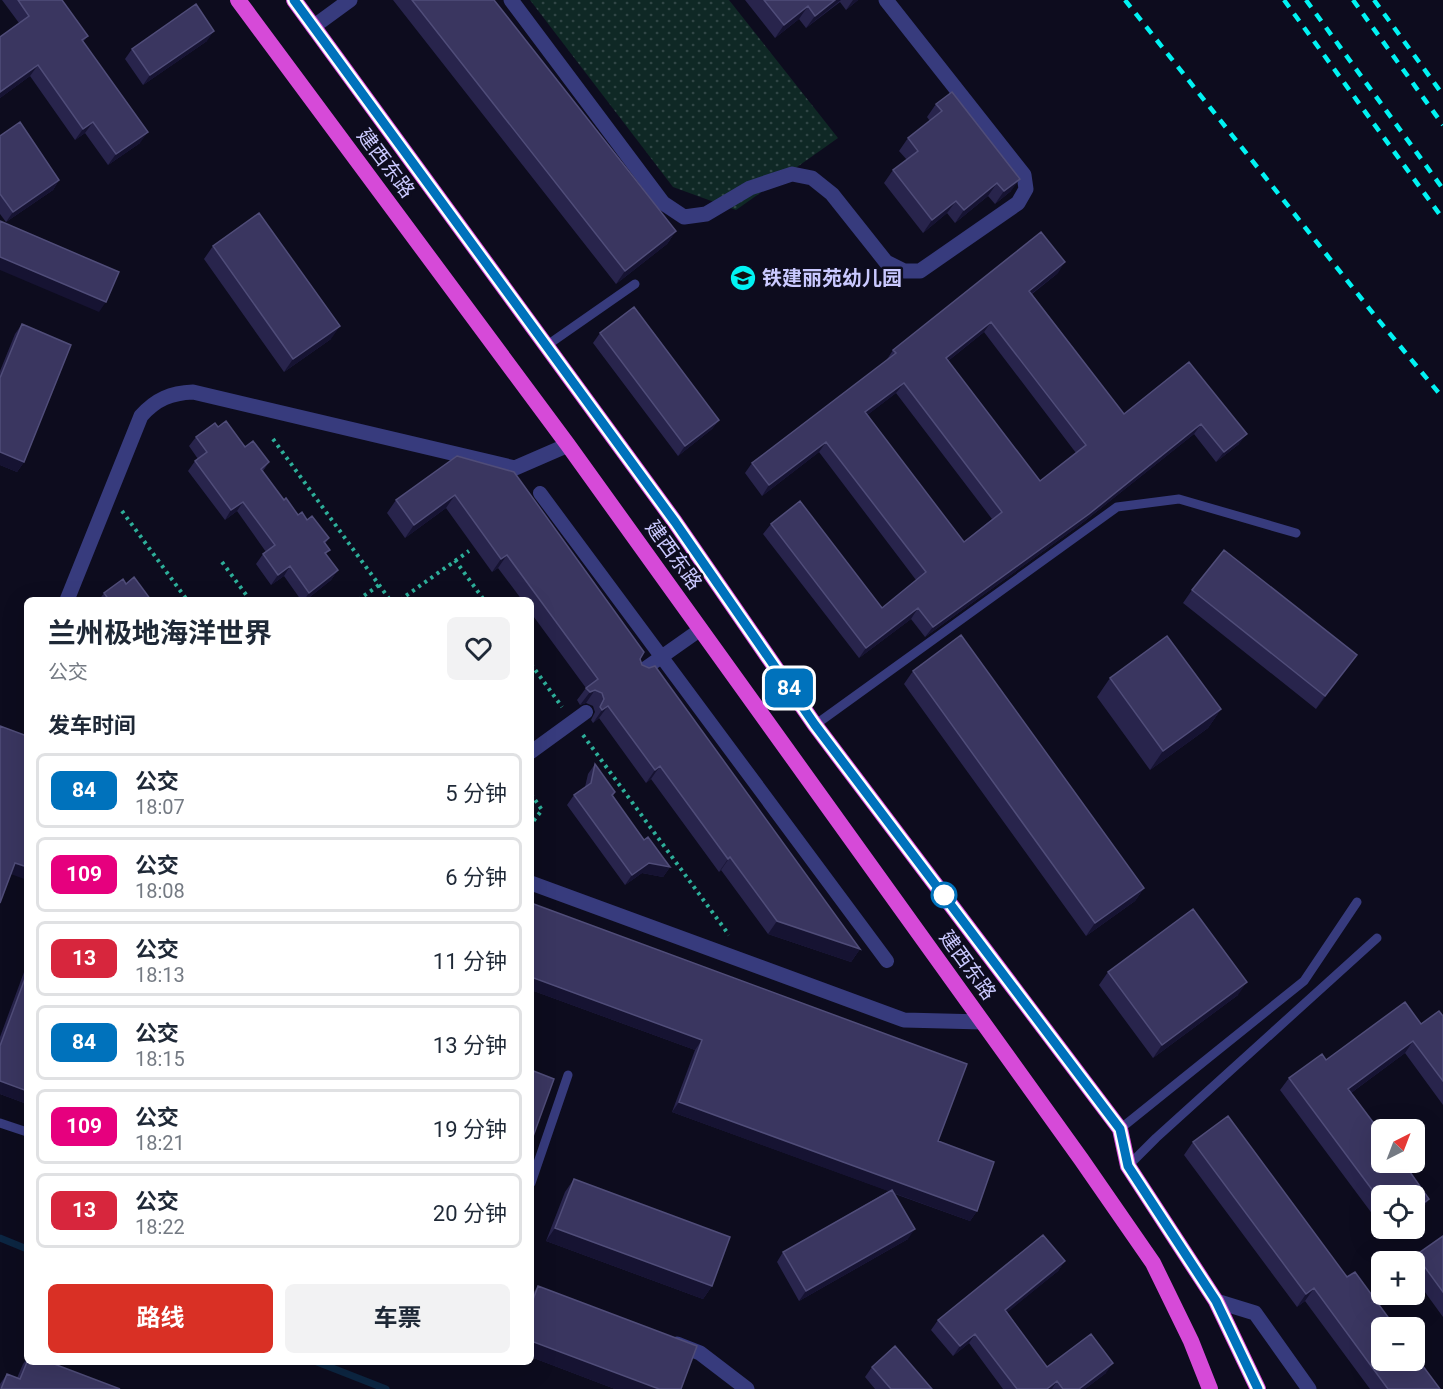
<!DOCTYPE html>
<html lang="zh">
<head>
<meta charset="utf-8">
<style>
  body { margin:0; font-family:Roboto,"Noto Sans SC",sans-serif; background:#f2f2f3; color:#1f2937; height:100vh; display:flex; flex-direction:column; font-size:22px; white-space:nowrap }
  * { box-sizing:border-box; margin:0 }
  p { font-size:20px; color:#747a83 }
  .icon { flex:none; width:33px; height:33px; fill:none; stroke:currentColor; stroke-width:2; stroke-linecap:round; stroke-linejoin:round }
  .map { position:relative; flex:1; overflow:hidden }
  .details { position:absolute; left:24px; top:597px; width:510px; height:768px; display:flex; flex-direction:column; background:#fff; border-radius:9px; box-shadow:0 6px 24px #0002 }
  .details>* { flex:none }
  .badge { padding:0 12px; border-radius:9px; font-size:21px; line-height:39px }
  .needle { width:39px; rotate:42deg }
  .buttons { position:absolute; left:1371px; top:1119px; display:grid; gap:12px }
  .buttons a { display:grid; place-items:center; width:54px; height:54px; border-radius:9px; background:#fff; box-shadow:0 6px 24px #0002; font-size:30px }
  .map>.badge { position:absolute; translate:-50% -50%; box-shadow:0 0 0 3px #fff }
  h2 { padding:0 24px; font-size:22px; line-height:54px }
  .round { display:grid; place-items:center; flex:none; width:63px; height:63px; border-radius:9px; background:#f2f2f3 }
  .summary { display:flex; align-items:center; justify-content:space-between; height:102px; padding:0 24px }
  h1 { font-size:28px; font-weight:700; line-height:45px }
  .primary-button { display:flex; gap:12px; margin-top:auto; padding:12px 24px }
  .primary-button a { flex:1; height:69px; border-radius:9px; background:#d93025; color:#fff; font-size:24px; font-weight:700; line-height:69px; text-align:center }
  .primary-button a+a { background:#f2f2f3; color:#1f2937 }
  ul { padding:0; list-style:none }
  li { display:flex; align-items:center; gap:18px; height:75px; margin:0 12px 9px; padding:0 12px; border:3px solid #e0e1e3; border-radius:9px }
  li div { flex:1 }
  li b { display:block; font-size:22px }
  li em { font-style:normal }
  li .badge { min-width:66px; font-weight:700; text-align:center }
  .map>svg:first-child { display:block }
  .park { fill:url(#park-dots) }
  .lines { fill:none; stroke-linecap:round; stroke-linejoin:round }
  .stream { stroke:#0c2642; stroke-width:7 }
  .path { stroke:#2daf9a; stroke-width:4; stroke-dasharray:3 4.5; stroke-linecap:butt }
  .service { stroke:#373b7d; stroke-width:9 }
  .pedestrian { stroke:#373b7d; stroke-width:14 }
  .minor { stroke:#373b7d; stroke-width:15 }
  .tertiary { stroke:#373b7d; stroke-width:15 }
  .trunk { stroke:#d64ad8; stroke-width:16 }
  .rail { stroke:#01f3f3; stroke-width:4.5; stroke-dasharray:9 8; stroke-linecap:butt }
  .wall { fill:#28244c; fill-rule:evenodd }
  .shaded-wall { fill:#161332 }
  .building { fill:#3a3660; stroke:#504d79; stroke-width:1.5; fill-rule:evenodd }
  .line-casing { stroke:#fff; stroke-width:14 }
  .line { stroke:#0072bc; stroke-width:9 }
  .stop-dot { fill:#fff; stroke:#0072bc; stroke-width:3 }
  .labels { text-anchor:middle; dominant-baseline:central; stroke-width:5; stroke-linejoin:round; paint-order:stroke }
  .street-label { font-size:20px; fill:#cac9ff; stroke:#0d0c1e }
  .poi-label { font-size:20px; font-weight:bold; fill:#cac9ff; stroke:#0d0c1e; text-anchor:start }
</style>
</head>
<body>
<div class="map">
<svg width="1443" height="1389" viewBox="0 0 1443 1389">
  <defs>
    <pattern id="park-dots" width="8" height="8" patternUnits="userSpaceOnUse" patternTransform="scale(1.5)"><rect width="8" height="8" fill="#0f2825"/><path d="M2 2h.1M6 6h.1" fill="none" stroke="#314646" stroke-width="1.8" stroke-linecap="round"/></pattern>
  </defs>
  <rect width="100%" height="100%" fill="#0d0c1e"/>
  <path class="park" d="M530,0H729L838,138L736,210L673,187Z"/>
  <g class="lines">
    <path class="stream" d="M0,1238L27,1249
      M317,1362L386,1389"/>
    <path class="path" d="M273,439L390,600
      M122,511L187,600
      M455,560L484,600
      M222,562L250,600
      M358,600L379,585
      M400,600L469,551
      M531,664L562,707
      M583,735L729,935
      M531,794L542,810L531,824"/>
    <path class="service" d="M546,346L635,284
      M815,725L1117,507L1179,499L1296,533
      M0,1123L27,1132
      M1120,1129L1304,981L1357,902
      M1128,1166L1156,1138L1377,938
      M531,1183L568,1075"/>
    <path class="pedestrian" d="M540,493L887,961
      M640,672L701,629
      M531,752L586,712"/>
    <path class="minor" d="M511,0L663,203L684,217L706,214L750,188L792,174L812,178L832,194L886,262L904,271H920L1018,203L1026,189L1024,175L886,0
      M313,27L350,0
      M67,600L141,416C156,399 171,393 193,392L515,468L568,445
      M531,883L904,1020L983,1022
      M677,1344L700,1353L747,1389"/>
    <path class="tertiary" d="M1216,1301L1255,1313L1309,1389"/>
    <path class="trunk" d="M238,0L568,445L1081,1159L1153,1263L1191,1341L1210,1389
      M294,0L675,522L815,725L1120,1129L1128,1166L1216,1301L1258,1389"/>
    <path class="rail" d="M1125,0L1376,317L1443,398
      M1284,0L1443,219
      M1306,0L1443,189
      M1353,0L1443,125
      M1374,0L1443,95"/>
  </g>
  <path class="wall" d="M2,0H62L88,36L83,42L140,143L108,165L85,133L75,140L30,76L0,98V37L19,23Z
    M393,0H494L676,231L667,244L616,284Z
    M745,0H858L846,10L840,2L806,28L799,19L775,38Z
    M207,41L143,85L125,59L132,49Z
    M936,104L1011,191L995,204L988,196L955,223L947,213L923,233L884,183L893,170L907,160L899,151L908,138L930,121L927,117Z
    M0,136L59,180L53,190L6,222L0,214Z
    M213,246L331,339L284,372L204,259Z
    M1058,273L1032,294L1124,414L1189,362L1239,444L1216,462L1194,434L1081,524L925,637L911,619L859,658L763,534L771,524L882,608L916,580L819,452L762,496L745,473L752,463L886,361L893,350ZM984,332L1076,453L1040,481L948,361ZM896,393L992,519L964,542L867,415Z
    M22,324L24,462L17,472L0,465V371L15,334Z
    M600,333L719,420L712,429L678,456L593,343Z
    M218,427L269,462L263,471L284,500L298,515L307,520L329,538L325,544L327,555L338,570L331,580L306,600H301L284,576L271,585L256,564L263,554L266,552L237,511L225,520L188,471L195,461L198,459L189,446L196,437Z
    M457,456L640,659L642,665L860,949L851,962L768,934L721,870L719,872L651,779L646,783L599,718L593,723L591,720L595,712L593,706L586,703L580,705L577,700L586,688L531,613V600H522L498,568L492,572L446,508L405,538L387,513L396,500Z
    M126,584L151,600H99L104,593Z
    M1192,590L1357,655L1316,709L1183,603Z
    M913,671L1144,888L1135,901L1086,936L904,684Z
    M1110,678L1221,709L1208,728L1150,770L1097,697Z
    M595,764L615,792L613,796L644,840L670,867L663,877L642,873L625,885L567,805L574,795L585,787L588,774Z
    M531,903L938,1141L977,1211L970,1221L895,1194L908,1239L799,1301L777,1262L783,1252L889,1191L672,1112L695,1050L531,990Z
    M27,964V1104L0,1094V1037Z
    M1108,972L1238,995L1153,1058L1099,985Z
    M1443,1016V1105L1405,1053L1351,1093L1429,1199L1421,1211L1382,1196V1227L1280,1090L1289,1078L1326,1060Z
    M1193,1142L1347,1277L1440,1389H1370L1305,1301L1297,1307L1184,1155Z
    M574,1179L712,1286L703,1299L546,1241L565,1192Z
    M1383,1228H1397L1388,1235Z
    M1443,1236V1317L1414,1277V1262H1412L1416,1255Z
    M1065,1261L1058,1271L1007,1312L1047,1367L1106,1373L1085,1389H1003L969,1343L953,1356L931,1330L938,1320Z
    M538,1286L681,1389H615L531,1357V1296Z
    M27,1358V1362L120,1389H0V1384L7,1374L17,1378L23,1364Z
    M872,1367L932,1389H875L865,1377Z"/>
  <path class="shaded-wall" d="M835,0H841L806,28L815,16Z
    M853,0H858L846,10Z
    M808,6L799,19L775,38L784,25Z
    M214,31L207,41L143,85L150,75Z
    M38,65L30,76L0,98V92Z
    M93,122L85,133L75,140L83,129Z
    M148,132L140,143L108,165L116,154Z
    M1020,179L1011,191L995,204L1004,191Z
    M59,180L53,190L6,222L13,212Z
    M997,183L988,196L955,223L964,210Z
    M956,201L947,213L923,233L932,220Z
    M676,231L667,244L616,284L625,271Z
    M0,257L106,302L99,312L0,270Z
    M1065,262L1058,273L1022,301L1029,291Z
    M991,322L984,332L939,368L946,358Z
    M340,326L331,339L284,372L293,359Z
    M904,383L896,393L857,423L865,412Z
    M719,420L712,429L678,456L685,446Z
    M1201,424L1194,434L1081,524L925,637L933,627Z
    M1247,434L1239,444L1216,462L1224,452Z
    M826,442L819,452L762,496L769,485Z
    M0,452L24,462L17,472L0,465Z
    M455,495L446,508L405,538L414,525Z
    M243,502L237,511L225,520L231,510Z
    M507,555L498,568L492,572L501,559Z
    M290,566L284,576L271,585L278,575Z
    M338,570L331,580L306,600H304L309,593Z
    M918,608L911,619L859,658L866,648Z
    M1357,655L1348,668L1316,709L1325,696Z
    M595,690L586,703L580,705L590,692Z
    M608,706L599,718L593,723L602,710Z
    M1221,709L1208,728L1150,770L1163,751Z
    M660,766L651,779L646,783L655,770Z
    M730,857L721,870L719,872L728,859Z
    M15,863L27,867V880L8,873Z
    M649,863L670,867L663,877L642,873L625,885L632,875Z
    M1144,888L1135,901L1086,936L1095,923Z
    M777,921L860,949L851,962L768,934Z
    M531,977L702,1040L695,1050L531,990Z
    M1247,982L1238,995L1153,1058L1162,1045Z
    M1413,1041L1405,1053L1340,1101L1348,1089Z
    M0,1081L27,1091V1104L0,1094Z
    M679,1102L977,1211L970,1221L672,1112Z
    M1429,1199L1421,1211L1414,1216V1210Z
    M555,1228L712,1286L703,1299L546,1241Z
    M1393,1228H1397L1388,1235Z
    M915,1229L908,1239L799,1301L806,1291Z
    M1065,1261L1058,1271L998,1320L1005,1310Z
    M1314,1288L1305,1301L1297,1307L1306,1294Z
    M975,1334L969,1343L953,1356L960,1346Z
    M531,1341L659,1389H615L531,1357Z
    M1113,1363L1106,1373L1085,1389H1079Z
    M1057,1381L1052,1389H1047Z"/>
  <path class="building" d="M18,0H62L88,36L82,40L148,132L116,154L93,122L83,129L38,65L0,92V37L29,16Z
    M412,0H494L676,231L625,271Z
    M764,0H835L815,16L808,6L784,25Z
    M196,4L214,31L150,75L132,49Z
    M952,92L1020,179L1004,191L997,183L964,210L956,201L932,220L893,170L918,151L908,138L942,111L936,104Z
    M20,122L59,180L13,212L0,194V136Z
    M259,213L340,326L293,359L213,246Z
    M0,221L119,272L106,302L0,257Z
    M1041,232L1065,262L1029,291L1124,414L1189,362L1247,434L1224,452L1201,424L1089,514L933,627L918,608L866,648L771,524L800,501L882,608L926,572L826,442L769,485L752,463L896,353L893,350ZM991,322L1086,445L1040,481L946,358ZM904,383L1002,512L964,542L865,412Z
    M634,307L719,420L685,446L600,333Z
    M22,324L71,345L24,462L0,452V378Z
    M226,421L245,447L253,441L269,462L261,469L284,500L286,498L298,515L302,512L307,520L312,516L329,538L324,542L330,550L325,553L338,570L309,593L290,566L278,575L263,554L275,545L243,502L231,510L195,461L207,452L196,437L215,423L218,427Z
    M457,456L514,472L644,652L640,659L642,665L649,668L655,666L860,949L777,921L730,857L728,859L660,766L655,770L608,706L602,710L600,707L604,699L602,693L595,690L590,692L586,688L598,679L507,555L501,559L455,495L414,525L396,500Z
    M1224,550L1357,655L1325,696L1192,590Z
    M134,577L151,600H109L104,593L123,579L126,584Z
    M961,635L1144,888L1095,923L913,671Z
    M1167,636L1221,709L1163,751L1110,678Z
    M0,726L27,736V867L15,863L0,903Z
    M595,764L615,792L612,795L644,840L648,837L670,867L649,863L632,875L574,795L591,783Z
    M531,903L967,1064L938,1141L994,1162L977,1211L679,1102L702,1040L531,977Z
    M1193,909L1247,982L1162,1045L1108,972Z
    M27,973V1091L0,1081V1046Z
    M1405,1002L1421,1024L1439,1011L1443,1016V1081L1413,1041L1348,1089L1382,1134V1162H1403L1429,1199L1414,1210V1196H1382V1203L1289,1078L1322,1054L1326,1060Z
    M531,1070L554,1079L531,1142Z
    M1228,1116L1347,1277L1355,1272L1396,1328H1382V1360H1414V1354L1440,1389H1388L1314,1288L1306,1294L1193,1142Z
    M574,1179L730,1237L712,1286L555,1228Z
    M892,1190L915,1229L806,1291L783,1252Z
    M1043,1235L1065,1261L1005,1310L1047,1367L1091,1334L1113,1363L1079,1389H1063L1057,1381L1047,1389H1017L975,1334L960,1346L938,1320Z
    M1443,1236V1292L1416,1255Z
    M538,1286L697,1346L681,1389H659L531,1341V1305Z
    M895,1346L932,1389H891L872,1367Z
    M27,1362H49L120,1389H1L7,1374L20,1379Z"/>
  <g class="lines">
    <g class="line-casing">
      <path id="line" d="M294,0L675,522L815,725L1120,1129L1128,1166L1216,1301L1258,1389"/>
    </g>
    <use href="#line" class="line"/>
  </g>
  <defs>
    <g id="school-disc" transform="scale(1.35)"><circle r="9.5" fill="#01f3f3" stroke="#0d0c1e"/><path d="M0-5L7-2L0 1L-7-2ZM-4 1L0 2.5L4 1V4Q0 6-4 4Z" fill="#111"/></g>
  </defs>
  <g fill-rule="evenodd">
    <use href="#school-disc" x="743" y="278"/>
  </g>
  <circle class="stop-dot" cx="944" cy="895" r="12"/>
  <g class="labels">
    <g class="street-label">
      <text transform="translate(386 163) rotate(53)">建西东路</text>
      <text transform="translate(674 555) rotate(54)">建西东路</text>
      <text transform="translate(968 965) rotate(54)">建西东路</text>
    </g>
    <g class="poi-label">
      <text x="762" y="278">铁建丽苑幼儿园</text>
    </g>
  </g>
</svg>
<div class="buttons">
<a><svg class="needle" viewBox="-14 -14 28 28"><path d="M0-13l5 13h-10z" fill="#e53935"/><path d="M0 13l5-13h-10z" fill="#747a83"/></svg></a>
<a><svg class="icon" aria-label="locate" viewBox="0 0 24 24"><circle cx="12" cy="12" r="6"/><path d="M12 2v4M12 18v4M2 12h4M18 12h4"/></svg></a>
<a>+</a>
<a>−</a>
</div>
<b class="badge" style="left:789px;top:688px;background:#0072bc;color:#fff">84</b>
<section class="details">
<div class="summary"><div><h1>兰州极地海洋世界</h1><p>公交</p></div><a class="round"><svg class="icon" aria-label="heart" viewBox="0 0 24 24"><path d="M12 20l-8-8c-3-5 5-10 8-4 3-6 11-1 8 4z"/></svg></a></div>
<h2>发车时间</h2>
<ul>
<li><span class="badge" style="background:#0072bc;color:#fff">84</span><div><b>公交</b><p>18:07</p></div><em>5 分钟</em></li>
<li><span class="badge" style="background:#e6007e;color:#fff">109</span><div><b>公交</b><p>18:08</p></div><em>6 分钟</em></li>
<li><span class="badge" style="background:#d7263d;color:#fff">13</span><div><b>公交</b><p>18:13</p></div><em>11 分钟</em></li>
<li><span class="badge" style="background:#0072bc;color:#fff">84</span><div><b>公交</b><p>18:15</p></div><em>13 分钟</em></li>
<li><span class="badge" style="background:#e6007e;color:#fff">109</span><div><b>公交</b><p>18:21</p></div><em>19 分钟</em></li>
<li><span class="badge" style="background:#d7263d;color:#fff">13</span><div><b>公交</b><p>18:22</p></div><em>20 分钟</em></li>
</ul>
<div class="primary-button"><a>路线</a><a>车票</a></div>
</section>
</div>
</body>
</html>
